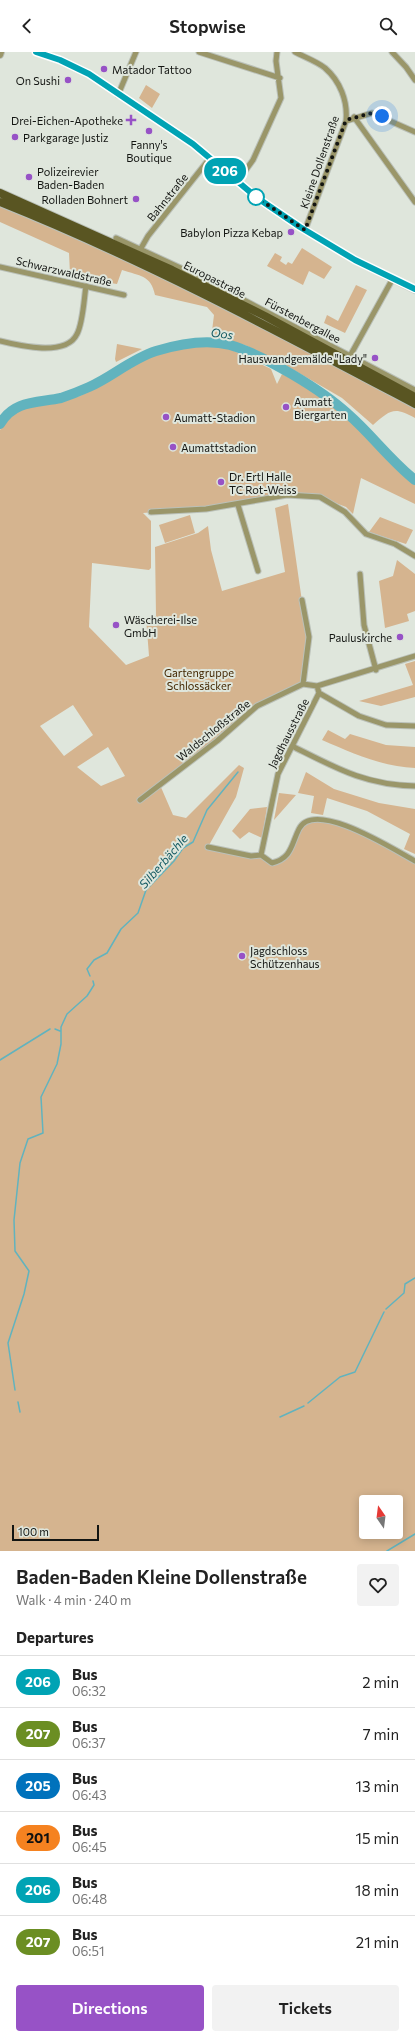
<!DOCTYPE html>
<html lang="en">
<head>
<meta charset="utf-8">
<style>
  body { margin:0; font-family:Commissioner,sans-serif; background:#f2f2f2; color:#222; height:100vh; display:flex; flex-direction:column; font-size:15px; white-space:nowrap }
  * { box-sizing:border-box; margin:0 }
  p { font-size:13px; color:#767676 }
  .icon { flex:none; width:22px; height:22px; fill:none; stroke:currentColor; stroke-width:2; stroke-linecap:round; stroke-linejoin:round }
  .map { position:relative; height:1499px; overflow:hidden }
  .side { display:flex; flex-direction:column; background:#fff; flex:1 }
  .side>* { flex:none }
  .badge { padding:0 8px; border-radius:13px; font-size:14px; line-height:26px }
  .needle { width:26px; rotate:346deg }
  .buttons { position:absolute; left:359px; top:1443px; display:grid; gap:8px }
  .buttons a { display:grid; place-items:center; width:44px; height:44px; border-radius:4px; background:#fff; box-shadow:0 2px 10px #0003; font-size:20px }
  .scale { position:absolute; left:12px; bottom:10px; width:87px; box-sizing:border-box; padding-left:4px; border:2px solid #131512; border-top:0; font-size:11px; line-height:14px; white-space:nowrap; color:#131512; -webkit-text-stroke:3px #dfe6dc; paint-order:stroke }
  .you { position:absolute; width:20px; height:20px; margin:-10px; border:3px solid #fff; border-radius:50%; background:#1a73e8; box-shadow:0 0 0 6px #1a73e833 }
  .map>.badge { position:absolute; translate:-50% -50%; box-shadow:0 0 0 2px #fff }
  h2 { padding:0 16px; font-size:15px; line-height:36px }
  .round { display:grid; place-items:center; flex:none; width:42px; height:42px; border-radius:4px; background:#f2f2f2 }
  .overview { display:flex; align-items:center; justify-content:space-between; height:68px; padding:0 16px }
  h1 { font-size:19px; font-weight:600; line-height:30px }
  .cta { display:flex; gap:8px; margin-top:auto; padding:8px 16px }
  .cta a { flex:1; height:46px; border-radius:4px; background:#9752c6; color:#fff; font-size:16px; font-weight:600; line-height:46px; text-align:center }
  .cta a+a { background:#f2f2f2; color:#222 }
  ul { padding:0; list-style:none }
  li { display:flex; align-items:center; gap:12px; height:52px; padding:0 16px; border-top:1px solid #e0e0e0 }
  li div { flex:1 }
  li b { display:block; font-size:15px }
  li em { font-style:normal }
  li .badge { min-width:44px; font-weight:700; text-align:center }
  header { display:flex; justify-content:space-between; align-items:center; height:52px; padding:0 16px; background:#fff; font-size:18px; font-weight:600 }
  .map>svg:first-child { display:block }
  .green { fill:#d5b48f; fill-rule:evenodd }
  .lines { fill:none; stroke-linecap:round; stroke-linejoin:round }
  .stream { stroke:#61b3be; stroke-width:1.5 }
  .river { stroke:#61b3be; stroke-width:10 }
  .minor-casing { stroke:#bac0b8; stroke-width:7 }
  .tertiary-casing { stroke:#bac0b8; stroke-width:8 }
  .primary-casing { stroke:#bac0b8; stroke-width:10 }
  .minor { stroke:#9a9669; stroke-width:5 }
  .tertiary { stroke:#9a9669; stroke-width:6 }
  .primary { stroke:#595522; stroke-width:8 }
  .line-casing { stroke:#fff; stroke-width:9 }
  .line { stroke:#00a3b4; stroke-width:6 }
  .walk { stroke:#131512; stroke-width:4; stroke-dasharray:0 7.2 }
  .poi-dot { fill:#9752c6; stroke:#dfe6dc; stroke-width:1.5 }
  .stop-dot { fill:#fff; stroke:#00a3b4; stroke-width:2 }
  .labels { text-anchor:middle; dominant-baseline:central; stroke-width:4; stroke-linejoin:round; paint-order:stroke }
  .poi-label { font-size:11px; fill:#131512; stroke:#dfe6dc; text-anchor:start }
  .street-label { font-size:11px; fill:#131512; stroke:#dfe6dc }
  .park-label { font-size:11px; fill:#422600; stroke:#dfe6dc }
  .water-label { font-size:12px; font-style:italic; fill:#135961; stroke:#dfe6dc }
</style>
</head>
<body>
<header><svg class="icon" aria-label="back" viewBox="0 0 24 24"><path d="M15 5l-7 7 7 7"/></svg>Stopwise<svg class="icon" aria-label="search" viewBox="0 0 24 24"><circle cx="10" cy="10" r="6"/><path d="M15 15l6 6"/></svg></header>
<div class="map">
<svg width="415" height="1499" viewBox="0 0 415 1499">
  <rect width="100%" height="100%" fill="#dfe6dc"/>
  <path class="green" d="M146,33L160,42L152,56L139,46Z
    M0,153L160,223L415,356V366C394,354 390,358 373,373L342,346L287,314L245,293L211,287L214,263L207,255L155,243C151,223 140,224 122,218L117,232C100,229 85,228 70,222L69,201L0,170Z
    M302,196L332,215L324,227L309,219L303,233L267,214L275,201L282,205L280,209L286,213L288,210L292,212Z
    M356,233L367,238L345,281L324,271L327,263L338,269Z
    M117,292L142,297L116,310L115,307Z
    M204,293L228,296L271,317L277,332L282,322C305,334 327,346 346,364C370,384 387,415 415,430V452L361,426L353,462L346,455L320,445L297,443L238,453L143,461L151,469V516L149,518L92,511L89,575L126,613L149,604L146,565L156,564L155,495L198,481L208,474L211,498L222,539L285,520L275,456L288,452L307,584L300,631L252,655L216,685L217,689L160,733L173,763L186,766L239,713L244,716L236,745L208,795L261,803L272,811L282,809L300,775L318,767L345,774L415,809V1499H0V378L13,359L26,355L80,344L153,303L175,296ZM73,653L93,683L64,704L40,674ZM108,695L125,724L101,734L77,715ZM366,1450H396V1480H366Z
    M190,463L195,481L165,491L159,473Z
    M380,465L413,478L406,492L369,480Z
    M397,508L415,522V559L407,562L409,569L385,576L379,529L393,524Z
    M415,609V645L381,654L359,649L413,633L405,612Z
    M328,678L345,687L350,682L386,693L415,695V716C383,715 352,701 322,688Z
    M306,720L334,737L379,751L415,757V802L404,797L410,782L367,759L327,746L323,763L311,761L314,744L298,741Z
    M279,741L296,743L274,768Z
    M267,755L262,786L249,780L240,787L232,779L250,757Z"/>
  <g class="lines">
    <path class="stream" d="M90,924L87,917L94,908L107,901L121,877L138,861L146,838L174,809L183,796L193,790L207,758L238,720
      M55,977L60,979
      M0,1008L50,977
      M386,1257L404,1241L405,1232L415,1226
      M15,1338L8,1291L24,1242L29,1219L15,1199L14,1168L20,1111L28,1087L43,1081L41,1045L57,1012L61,992V975L67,962L87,944L94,933L93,929
      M18,1350L20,1360
      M308,1351L340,1325L355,1320L384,1260
      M280,1365L304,1354
      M387,1499L415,1482"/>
    <path class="river" d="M0,372C14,348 37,351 61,346C70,343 80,339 89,335C112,325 131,307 156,299C179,292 207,287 230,293C264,303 322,338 348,362C372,383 390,408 415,428"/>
    <g class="minor-casing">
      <path id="minor" d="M199,0L280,26
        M295,0C304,5 316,9 325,16C340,29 348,49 346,69L305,178
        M392,0L406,15L415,28
        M118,43L136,0
        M354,65L415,150
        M346,69L372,61L415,80
        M237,130L253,108L281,46L276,9L277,0
        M116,186L200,225L415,338
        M140,198L148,184L210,106
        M0,215L124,243
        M0,289C20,294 66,305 77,282C83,271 84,247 86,234
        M350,304L392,228
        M238,453L258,519
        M151,460L206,457L287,443L320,445L345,460L366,482L395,492L415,504
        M360,522L364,573L376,618
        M302,548L309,585L303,632L317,634
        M319,641L359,664L386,673L415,674
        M292,694C336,716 365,733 415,734
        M140,748L217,689L257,654L303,632
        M208,795L251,804L261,803
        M261,803L278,722L319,641L317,634L415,604
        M261,803L272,811C292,806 291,793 299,777C314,746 396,799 415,809"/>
    </g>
    <g class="tertiary-casing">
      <path id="tertiary" d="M36,0L60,8L89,22L193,92L256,145L300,175L355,208L415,238
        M0,3L1,0"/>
    </g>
    <g class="primary-casing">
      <path id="primary" d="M0,141L172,218L265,264L415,345
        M0,150C143,207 279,280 415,352"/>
    </g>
    <use href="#minor" class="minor"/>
    <use href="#tertiary" class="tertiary"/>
    <use href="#primary" class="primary"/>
  </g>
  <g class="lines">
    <g class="line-casing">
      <path id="line" d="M36,0L60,8L89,22L193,92L256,145L300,175L355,208L415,237"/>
    </g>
    <use href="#line" class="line"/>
    <path class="walk" d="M256,145L305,178L346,68L372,61L382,64"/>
  </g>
  <g class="poi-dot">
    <circle cx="104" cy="17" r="4"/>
    <circle cx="68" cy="28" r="4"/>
    <path d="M129 62h4v4h4v4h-4v4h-4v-4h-4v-4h4z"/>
    <circle cx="149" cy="79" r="4"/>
    <circle cx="15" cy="85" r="4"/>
    <circle cx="29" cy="125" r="4"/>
    <circle cx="136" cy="147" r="4"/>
    <circle cx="291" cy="180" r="4"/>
    <circle cx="375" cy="306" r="4"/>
    <circle cx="286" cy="355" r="4"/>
    <circle cx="166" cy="365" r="4"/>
    <circle cx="173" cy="395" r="4"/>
    <circle cx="221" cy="430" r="4"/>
    <circle cx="116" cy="573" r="4"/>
    <circle cx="400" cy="585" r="4"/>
    <circle cx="242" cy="904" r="4"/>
  </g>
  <circle class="stop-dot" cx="256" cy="145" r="8"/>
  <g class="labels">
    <g class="poi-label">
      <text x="112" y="17">Matador Tattoo</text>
      <text x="60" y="28" text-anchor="end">On Sushi</text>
      <text x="123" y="68" text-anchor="end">Drei-Eichen-Apotheke</text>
      <text x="23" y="85">Parkgarage Justiz</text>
      <text x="149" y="92" text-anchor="middle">Fanny's<tspan x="149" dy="13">Boutique</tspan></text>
      <text x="37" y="119">Polizeirevier<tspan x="37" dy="13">Baden-Baden</tspan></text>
      <text x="128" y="147" text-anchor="end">Rolladen Bohnert</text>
      <text x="283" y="180" text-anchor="end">Babylon Pizza Kebap</text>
      <text x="367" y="306" text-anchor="end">Hauswandgemälde "Lady"</text>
      <text x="294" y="349">Aumatt<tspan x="294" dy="13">Biergarten</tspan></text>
      <text x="174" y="365">Aumatt-Stadion</text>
      <text x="181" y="395">Aumattstadion</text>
      <text x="229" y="424">Dr. Ertl Halle<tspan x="229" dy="13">TC Rot-Weiss</tspan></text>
      <text x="124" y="567">Wäscherei-Ilse<tspan x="124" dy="13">GmbH</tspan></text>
      <text x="392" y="585" text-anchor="end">Pauluskirche</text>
      <text x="250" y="898">Jagdschloss<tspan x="250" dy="13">Schützenhaus</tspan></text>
    </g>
    <g class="street-label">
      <text transform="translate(319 110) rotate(-71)">Kleine Dollenstraße</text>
      <text transform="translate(167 145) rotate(-51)">Bahnstraße</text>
      <text transform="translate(64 219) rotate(13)">Schwarzwaldstraße</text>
      <text transform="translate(215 227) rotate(27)">Europastraße</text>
      <text transform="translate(303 268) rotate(28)">Fürstenbergallee</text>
      <text transform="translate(213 678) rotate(-39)">Waldschloßstraße</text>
      <text transform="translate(288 681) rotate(-63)">Jagdhausstraße</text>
    </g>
    <g class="park-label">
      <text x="199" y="620">Gartengruppe<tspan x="199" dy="13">Schlossäcker</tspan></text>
    </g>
    <g class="water-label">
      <text transform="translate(222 281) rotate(8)">Oos</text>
      <text transform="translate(163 809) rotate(-49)">Silberbächle</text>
    </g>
  </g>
</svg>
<div class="buttons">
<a><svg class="needle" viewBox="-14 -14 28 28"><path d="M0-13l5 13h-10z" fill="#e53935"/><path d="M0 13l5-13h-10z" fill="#767676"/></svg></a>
</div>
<div class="scale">100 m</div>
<div class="you" style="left:382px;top:64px"></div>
<b class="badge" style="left:225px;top:119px;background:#00a3b4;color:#fff">206</b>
</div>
<section class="side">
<div class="overview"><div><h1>Baden-Baden Kleine Dollenstraße</h1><p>Walk · 4 min · 240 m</p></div><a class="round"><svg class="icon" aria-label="heart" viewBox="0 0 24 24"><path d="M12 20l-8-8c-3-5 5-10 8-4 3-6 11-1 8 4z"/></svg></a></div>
<h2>Departures</h2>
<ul>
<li><span class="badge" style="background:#00a3b4;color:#fff">206</span><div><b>Bus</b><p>06:32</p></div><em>2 min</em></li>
<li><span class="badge" style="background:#6b8e23;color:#fff">207</span><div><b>Bus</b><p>06:37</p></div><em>7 min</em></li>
<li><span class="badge" style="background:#0072bc;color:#fff">205</span><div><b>Bus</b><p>06:43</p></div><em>13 min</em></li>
<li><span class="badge" style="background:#f58220;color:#111">201</span><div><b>Bus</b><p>06:45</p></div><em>15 min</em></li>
<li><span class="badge" style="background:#00a3b4;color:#fff">206</span><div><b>Bus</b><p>06:48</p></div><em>18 min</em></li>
<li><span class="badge" style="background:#6b8e23;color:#fff">207</span><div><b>Bus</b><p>06:51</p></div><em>21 min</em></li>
</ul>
<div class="cta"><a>Directions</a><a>Tickets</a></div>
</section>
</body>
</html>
